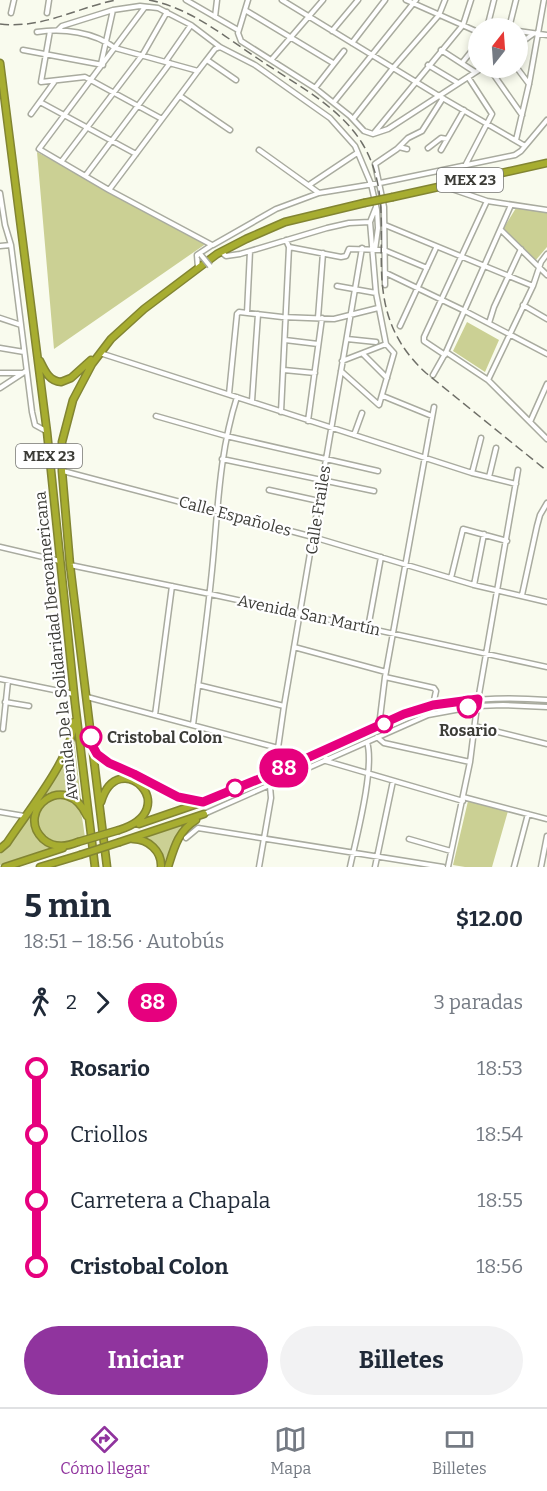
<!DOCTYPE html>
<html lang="es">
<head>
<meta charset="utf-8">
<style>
  body { margin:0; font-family:Bitter,serif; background:#f2f2f3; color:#1f2937; height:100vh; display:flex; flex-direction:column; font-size:22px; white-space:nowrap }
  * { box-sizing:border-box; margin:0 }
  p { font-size:20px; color:#747a83 }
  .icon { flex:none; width:33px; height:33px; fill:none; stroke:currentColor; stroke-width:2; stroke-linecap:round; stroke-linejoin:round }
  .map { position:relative; height:867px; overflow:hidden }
  .sheet { display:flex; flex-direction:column; background:#fff; flex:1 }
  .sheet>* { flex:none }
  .badge { padding:0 12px; border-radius:20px; font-size:21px; line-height:39px }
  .needle { width:39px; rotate:17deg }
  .buttons { position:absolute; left:468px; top:18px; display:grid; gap:12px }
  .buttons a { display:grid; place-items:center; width:60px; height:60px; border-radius:50%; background:#fff; box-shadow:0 3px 9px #0003; font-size:30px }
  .map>.badge { position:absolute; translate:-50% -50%; box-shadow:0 0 0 3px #fff }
  .legs { display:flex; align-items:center; gap:9px; height:66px; padding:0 24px; font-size:20px }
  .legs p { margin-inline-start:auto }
  .summary { display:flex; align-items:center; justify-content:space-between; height:102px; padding:0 24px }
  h1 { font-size:33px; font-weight:700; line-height:45px }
  .action { display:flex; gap:12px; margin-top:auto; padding:12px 24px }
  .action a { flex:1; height:69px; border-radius:36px; background:#90349e; color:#fff; font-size:24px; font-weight:700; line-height:69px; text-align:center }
  .action a+a { background:#f2f2f3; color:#1f2937 }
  ul { padding:0 24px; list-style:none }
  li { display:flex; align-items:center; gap:21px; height:66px; font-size:22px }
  li i { display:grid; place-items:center; width:9px; height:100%; margin:0 8px; background:currentColor }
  li i::after { content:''; width:15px; height:15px; margin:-8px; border:4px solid; border-radius:50%; background:#fff }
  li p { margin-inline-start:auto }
  li:first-child i { background:linear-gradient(#0000 50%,currentColor 0) }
  li:last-child i { background:linear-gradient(currentColor 50%,#0000 0) }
  .tabs { display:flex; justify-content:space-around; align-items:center; height:84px; border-top:2px solid #e0e1e3; background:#fff; font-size:16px; color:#747a83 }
  .tabs a { display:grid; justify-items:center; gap:3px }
  .tabs .on { color:#90349e }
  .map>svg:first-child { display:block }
  .green { fill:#cbd094 }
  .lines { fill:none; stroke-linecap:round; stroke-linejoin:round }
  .minor-casing { stroke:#a9ab9f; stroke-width:7 }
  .highway-casing { stroke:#828532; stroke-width:9 }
  .minor { stroke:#fff; stroke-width:4 }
  .highway { stroke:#a7ad30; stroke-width:6 }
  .rail { stroke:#6f6f68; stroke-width:1.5; stroke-dasharray:9 4.5; stroke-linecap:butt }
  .minor-bridge-casing { stroke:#a9ab9f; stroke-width:7; stroke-linecap:butt }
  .highway-bridge-casing { stroke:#828532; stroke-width:9; stroke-linecap:butt }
  .minor-bridge { stroke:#fff; stroke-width:4 }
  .highway-bridge { stroke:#a7ad30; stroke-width:6 }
  .line-1-casing { stroke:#fff; stroke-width:14 }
  .line-1 { stroke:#e6007e; stroke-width:9 }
  .stop-1-dot { fill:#fff; stroke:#e6007e; stroke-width:3 }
  .labels { text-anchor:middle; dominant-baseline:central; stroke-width:4.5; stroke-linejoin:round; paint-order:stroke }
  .shield { fill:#fff; stroke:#767673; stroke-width:1.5 }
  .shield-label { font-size:15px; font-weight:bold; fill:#3c3c37 }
  .street-label { font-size:16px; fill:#3c3c37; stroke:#fff }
  .stop-label { font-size:16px; font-weight:bold; fill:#3c3c37; stroke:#fff }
</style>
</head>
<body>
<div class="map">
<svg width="547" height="867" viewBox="0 0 547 867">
  <rect width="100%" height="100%" fill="#f9fbee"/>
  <path class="green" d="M37,152L207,243L54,349Z
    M516,208L547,212V247L535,261L503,229Z
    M467,322L499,340L485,372L453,351Z
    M74,739L81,801C69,788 54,788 40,798L66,759Z
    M52,798C83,798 81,811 85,837C75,839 65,843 56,841C41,839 31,820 41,807C43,804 49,801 52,798Z
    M468,801L508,811L492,867H465L453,865Z
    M36,804C30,824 34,842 55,849L0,865V854L10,843Z
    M186,824L174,840L165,866C163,851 157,843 143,838Z"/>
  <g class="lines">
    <g class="minor-casing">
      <path id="minor" d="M186,0L238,30
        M248,0L238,33L241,41L315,88L350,116L364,131L373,134L388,129L482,68
        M282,0L439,96L525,146
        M406,0L478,32
        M145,7L39,149L109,190L212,245L197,255L198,268
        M245,10L333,63
        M11,13L14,0
        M47,13L49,0
        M215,17L217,0
        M487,28L494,0
        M509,28L516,0
        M58,30L62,26L113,10L140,6L158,8L191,25L220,47L255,65L330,118L355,146L371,184L377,210L378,228L375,250
        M50,31L41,82L85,77L162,119
        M332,31L358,0
        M518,31L547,35
        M37,32C63,28 94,32 115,48L198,71
        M352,43L385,0
        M518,45L533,34
        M23,50L103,65
        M441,50L475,72
        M272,59L323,0
        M207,60L236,80
        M166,61L191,25
        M462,63L478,43
        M101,64L113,10
        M428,65L458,83
        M489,68L522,115
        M517,68L529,84
        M315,88L344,51
        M180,96L230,130
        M40,102L136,154
        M334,102L416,0
        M31,114L55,81
        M353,119L393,68L439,15L445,0
        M374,133L463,25L471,0
        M516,140L529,84L544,0
        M399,147L407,149
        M428,148L441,138L447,139
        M259,150L319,193L380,183L515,155L521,151L547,120
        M441,150L464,110
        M61,162L143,54L167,12
        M466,164L492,114L468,77
        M86,175L170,63
        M309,185L357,153
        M446,187L487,201L547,210
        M109,190L198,71L215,49L220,47
        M0,193L5,225L11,245L32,412L35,425L46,431
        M376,207L370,222L376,293L386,344
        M385,225L533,286
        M501,230L547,275
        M213,245L276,209L319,193
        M0,246L11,245
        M289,247L341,257L346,256L349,249L384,250L427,268
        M221,252L226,256L240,254L327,228L349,223L370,222
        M386,273L465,311L547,354
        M385,285L384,207L375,164L397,149L408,138L422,131L443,98
        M337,286L376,293
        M523,305L547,319
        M247,313L250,251
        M0,318L21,325
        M318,318L323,253
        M489,323L494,307L521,249
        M400,326L436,248
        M347,339L376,342
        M285,340L318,344
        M0,348L24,352
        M446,352L488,380L547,439
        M100,353L472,473L516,484
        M363,354L387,378
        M445,355L424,341V337L487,201
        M342,361L386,344
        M284,370L315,373
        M341,371L379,405L394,353L386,344
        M0,373H23
        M433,375L446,352L511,205
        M488,380L533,286L541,262L547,254
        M0,388L26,371
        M229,394L237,314L239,312L282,317L334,319L378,308
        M383,396L432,416
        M252,401L258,314
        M281,412L289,247L286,240
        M156,416L226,436L378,471
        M308,421L322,318
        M530,422L547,384
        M354,435L362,413
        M222,459L374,491
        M63,471L313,537L474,585L547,602
        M472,473L481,438
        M489,477L496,448
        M269,490L319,501
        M0,547L60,561
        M70,565L210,594L547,667
        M451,578L463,529L507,541
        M474,585L484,534
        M522,595L537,526L540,515L547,503
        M368,628L381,557
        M294,647L386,672
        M385,677L434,688L436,691L433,705
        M0,679L74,694
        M198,685L284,706
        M87,697L278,748
        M5,702L29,706
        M155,715L172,586
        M193,725C200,670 208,615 213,560C218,505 220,450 237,397
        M379,726L385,677L434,407
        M474,726L547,744
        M3,729L8,681
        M377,737L384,743L470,762
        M319,752L325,755L326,761L463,801
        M276,772L278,748L284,706L362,248
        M463,797L547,819
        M203,802L276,772L404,713C451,699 498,696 547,700
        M0,812L24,816
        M204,814L428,715L477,706L503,705L547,707
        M186,838L198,828L443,867
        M409,839L451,851
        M259,867L271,798L270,786
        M350,867C356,839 375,768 367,742
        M375,867L393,781
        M448,867L470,762L477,706L518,470
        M514,867L528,814
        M541,867L547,836"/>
    </g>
    <g class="highway-casing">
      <path id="highway" d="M0,63L47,432L75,703L95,867
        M393,197L547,163
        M40,361C45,371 49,381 61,382L71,378L91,360
        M94,748C103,765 121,767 137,775C161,787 176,798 203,802
        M101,802C118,744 186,809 119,830
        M139,824L200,803
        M133,839C148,839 162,851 161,867
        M78,842C66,847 53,848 43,839C14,811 66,769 87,816
        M120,842L204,814
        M0,849L7,843C28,811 72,758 74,722
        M5,867L63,848
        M40,867L80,855
        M107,867L70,565L62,471V442L73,400L92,364L111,339L144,309L217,254L246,239L285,222L364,203
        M168,867C174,848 178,831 196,820"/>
    </g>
    <use href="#minor" class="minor"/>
    <use href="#highway" class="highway"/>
    <path class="rail" d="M149,0C191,8 225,37 260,60C295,84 339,106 362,143C408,218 346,300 426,373L547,471
      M0,24C42,29 76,8 116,0"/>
    <g class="minor-bridge-casing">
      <path id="minor-bridge" d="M201,255L210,266"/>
    </g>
    <g class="highway-bridge-casing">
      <path id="highway-bridge" d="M364,203L393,197
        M78,842L119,830
        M80,855L120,842"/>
    </g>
    <use href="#minor-bridge" class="minor-bridge"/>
    <use href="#highway-bridge" class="highway-bridge"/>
  </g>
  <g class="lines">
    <g class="line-1-casing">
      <path id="line-1" d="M91,737L92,745L97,754L109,763L134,774L178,797L203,802L276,772L404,714L433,705L478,699L477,706L468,707"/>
    </g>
    <use href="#line-1" class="line-1"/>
  </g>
  <g class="stop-1-dot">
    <circle cx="468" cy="707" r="10"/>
    <circle cx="384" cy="724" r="8"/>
    <circle cx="91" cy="737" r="10"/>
    <circle cx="235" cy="788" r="8"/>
  </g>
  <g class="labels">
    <g class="shield">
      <rect x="437" y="168" width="66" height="24" rx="4.5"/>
      <rect x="16" y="444" width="66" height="24" rx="4.5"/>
    </g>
    <g class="shield-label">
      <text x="470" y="180">MEX 23</text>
      <text x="49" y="456">MEX 23</text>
    </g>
    <g class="street-label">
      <text transform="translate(318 510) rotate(-81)">Calle Frailes</text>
      <text transform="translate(235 516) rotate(15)">Calle Españoles</text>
      <text transform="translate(309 615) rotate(12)">Avenida San Martín</text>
      <text transform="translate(56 646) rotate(-96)">Avenida De la Solidaridad Iberoamericana</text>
    </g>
    <g class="stop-label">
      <text x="468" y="730">Rosario</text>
      <text x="107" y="737" text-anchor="start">Cristobal Colon</text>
    </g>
  </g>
</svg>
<div class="buttons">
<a><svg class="needle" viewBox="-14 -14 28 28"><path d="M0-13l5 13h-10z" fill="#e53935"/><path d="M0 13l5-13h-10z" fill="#747a83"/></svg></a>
</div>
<b class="badge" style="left:284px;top:768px;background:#e6007e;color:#fff">88</b>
</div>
<section class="sheet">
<div class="summary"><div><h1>5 min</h1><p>18:51 – 18:56 · Autobús</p></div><b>$12.00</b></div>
<div class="legs"><svg class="icon" aria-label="walk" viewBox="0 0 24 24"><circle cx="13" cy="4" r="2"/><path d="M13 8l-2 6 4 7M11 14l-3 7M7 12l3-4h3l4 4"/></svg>2<svg class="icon" aria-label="forward" viewBox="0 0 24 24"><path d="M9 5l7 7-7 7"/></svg><b class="badge" style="background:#e6007e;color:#fff">88</b><p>3 paradas</p></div>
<ul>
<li><i style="color:#e6007e"></i><b>Rosario</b><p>18:53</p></li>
<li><i style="color:#e6007e"></i><span>Criollos</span><p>18:54</p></li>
<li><i style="color:#e6007e"></i><span>Carretera a Chapala</span><p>18:55</p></li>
<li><i style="color:#e6007e"></i><b>Cristobal Colon</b><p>18:56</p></li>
</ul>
<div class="action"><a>Iniciar</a><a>Billetes</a></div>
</section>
<nav class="tabs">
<a class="on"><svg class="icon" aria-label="directions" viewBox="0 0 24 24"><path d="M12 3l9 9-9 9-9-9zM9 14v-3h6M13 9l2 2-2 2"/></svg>Cómo llegar</a>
<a><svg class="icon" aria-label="map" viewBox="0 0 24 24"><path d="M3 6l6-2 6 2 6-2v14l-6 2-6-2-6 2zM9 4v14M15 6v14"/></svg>Mapa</a>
<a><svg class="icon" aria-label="tickets" viewBox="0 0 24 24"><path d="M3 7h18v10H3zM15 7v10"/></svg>Billetes</a>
</nav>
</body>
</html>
